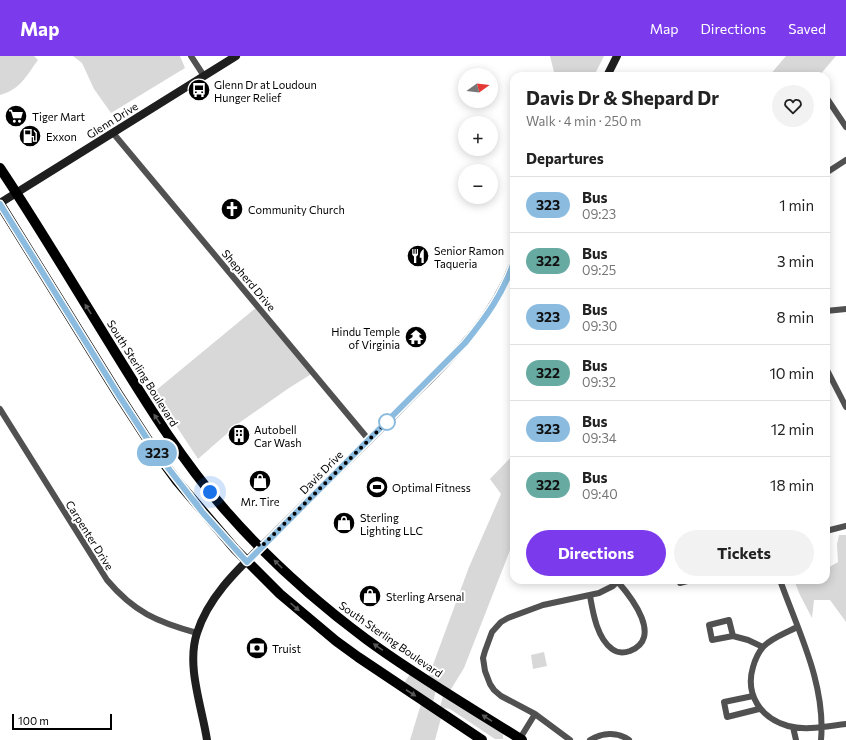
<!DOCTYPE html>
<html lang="en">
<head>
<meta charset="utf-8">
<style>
  body { margin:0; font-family:Commissioner,sans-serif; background:#f2f2f2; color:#222; height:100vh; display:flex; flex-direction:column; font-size:15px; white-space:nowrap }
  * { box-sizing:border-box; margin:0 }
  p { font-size:13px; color:#767676 }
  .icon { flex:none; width:22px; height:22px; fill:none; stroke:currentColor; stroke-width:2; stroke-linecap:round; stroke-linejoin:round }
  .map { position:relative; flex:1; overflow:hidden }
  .drawer { position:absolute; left:510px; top:16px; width:320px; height:512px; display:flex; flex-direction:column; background:#fff; border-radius:12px; box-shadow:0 2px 10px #0003 }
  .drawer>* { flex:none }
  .badge { padding:0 8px; border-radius:13px; font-size:14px; line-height:26px }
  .needle { width:26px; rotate:75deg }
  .tools { position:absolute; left:458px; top:12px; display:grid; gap:8px }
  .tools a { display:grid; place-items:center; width:40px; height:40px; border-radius:50%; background:#fff; box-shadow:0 2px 10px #0003; font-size:20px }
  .scale { position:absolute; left:12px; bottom:10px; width:100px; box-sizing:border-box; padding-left:4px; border:2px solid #000; border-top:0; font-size:11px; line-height:14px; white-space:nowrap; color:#000; -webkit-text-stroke:3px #fff; paint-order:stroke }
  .you { position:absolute; width:20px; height:20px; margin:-10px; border:3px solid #fff; border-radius:50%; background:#1a73e8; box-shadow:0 0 0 6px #1a73e833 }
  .map>.badge { position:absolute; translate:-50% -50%; box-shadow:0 0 0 2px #fff }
  h2 { padding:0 16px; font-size:15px; line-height:36px }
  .round { display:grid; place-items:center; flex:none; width:42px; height:42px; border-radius:21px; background:#f2f2f2 }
  .summary { display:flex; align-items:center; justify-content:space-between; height:68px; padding:0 16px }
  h1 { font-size:19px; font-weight:700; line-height:30px }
  .button { display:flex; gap:8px; margin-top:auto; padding:8px 16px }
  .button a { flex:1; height:46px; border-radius:24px; background:#7c3aed; color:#fff; font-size:16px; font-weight:700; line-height:46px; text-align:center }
  .button a+a { background:#f2f2f2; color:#222 }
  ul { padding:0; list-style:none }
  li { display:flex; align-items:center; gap:12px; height:56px; padding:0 16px; border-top:1px solid #e0e0e0 }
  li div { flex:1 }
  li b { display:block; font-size:15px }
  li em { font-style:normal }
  li .badge { min-width:44px; font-weight:700; text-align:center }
  header { display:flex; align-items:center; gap:24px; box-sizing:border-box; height:56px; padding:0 20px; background:#7c3aed; color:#fff }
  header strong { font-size:19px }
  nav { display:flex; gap:22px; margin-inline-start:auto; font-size:14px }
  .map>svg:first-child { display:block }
  .green { fill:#d8d8d8 }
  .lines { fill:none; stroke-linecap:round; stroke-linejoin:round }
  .street { stroke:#515151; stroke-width:6 }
  .secondary { stroke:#1e1e1e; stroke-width:8 }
  .primary { stroke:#000; stroke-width:10 }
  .oneway { fill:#595959 }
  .line-casing { stroke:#fff; stroke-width:9 }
  .line { stroke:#8bbcdf; stroke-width:6 }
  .walk { stroke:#000; stroke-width:4; stroke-dasharray:0 7.2 }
  .stop-dot { fill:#fff; stroke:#8bbcdf; stroke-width:2 }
  .labels { text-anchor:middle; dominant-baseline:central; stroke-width:4; stroke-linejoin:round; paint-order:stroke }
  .poi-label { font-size:11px; fill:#000; stroke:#fff; text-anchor:start }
  .street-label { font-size:11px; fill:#000; stroke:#fff }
</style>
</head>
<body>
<header>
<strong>Map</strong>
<nav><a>Map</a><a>Directions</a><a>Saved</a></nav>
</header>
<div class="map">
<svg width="846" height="684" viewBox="0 0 846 684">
  <rect width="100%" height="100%" fill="#fff"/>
  <path class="green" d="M0,0H34L38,4C26,20 21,33 0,39Z
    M73,0H180L185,12L111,57L94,33L82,7Z
    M550,0H604L594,20H555Z
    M786,0H836L819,20H769Z
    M258,250L313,317L289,332L239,367L198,403L154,336Z
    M514,398V484L464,612L448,638L427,625L469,511L501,438L490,423Z
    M839,479H846V566L830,544H814L812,562L800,539L794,524H826V513L838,506L837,488Z
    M544,596L547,610L533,613L531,599Z
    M410,618L436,634L433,646L404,627Z
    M443,640L500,675L503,679V683H495L450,653L440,651Z
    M421,648L441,662L435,684H410Z"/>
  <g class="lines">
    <path class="street" d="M191,0L204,20
      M826,41L846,71
      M113,77L369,384
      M826,117L846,104
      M826,255L846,253
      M826,312L846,351
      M0,353L107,524C134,556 157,566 197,577
      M826,475L846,470
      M780,524C798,575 826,628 821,684
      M680,527L691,524
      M590,540C593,557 597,582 612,593C617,597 624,597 630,595C663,582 632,542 618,526
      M729,564L733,580L712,584L709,569Z
      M797,571C786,577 771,582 763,591C758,597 755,604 753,611C745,638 760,662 788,670C806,675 828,670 846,668
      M733,580L748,584L763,591
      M753,640L724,646L727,661L759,653
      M793,671L796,684
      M519,684L535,658
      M570,684L535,658L501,640L494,634L490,628L485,615L483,602L485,595L492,576L501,566L508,562L543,549L599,537L613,530L619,524
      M590,684C602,677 617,675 629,684"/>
    <path class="secondary" d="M607,20L617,0
      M0,147L236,0
      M207,684C202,651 186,610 197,577C210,536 245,507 274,478C318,434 362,392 405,348C450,303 491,267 514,206"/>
    <path class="primary" d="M0,112C40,172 77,235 115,296C149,351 183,406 226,455C268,503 315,545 366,583C416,620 470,651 522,684
      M0,148L118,338L155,395L177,425L235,493L280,538L336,585L358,601L482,684"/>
  </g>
  <defs><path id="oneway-solid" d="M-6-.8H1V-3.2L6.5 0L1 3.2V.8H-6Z"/></defs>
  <g class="oneway">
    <use href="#oneway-solid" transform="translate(88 253) rotate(-122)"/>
    <use href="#oneway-solid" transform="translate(157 363) rotate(-123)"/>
    <use href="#oneway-solid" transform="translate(278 508) rotate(-135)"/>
    <use href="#oneway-solid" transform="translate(295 551) rotate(42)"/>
    <use href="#oneway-solid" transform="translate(378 591) rotate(-145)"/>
    <use href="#oneway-solid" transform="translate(411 637) rotate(33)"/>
    <use href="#oneway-solid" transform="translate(487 662) rotate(-148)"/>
  </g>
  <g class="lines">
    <g class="line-casing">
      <path id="line" d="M0,148L118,338L155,395L203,457L247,506L465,287C487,260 502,239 514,206"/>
    </g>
    <use href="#line" class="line"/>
    <path class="walk" d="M210,436L242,473L261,491L387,366"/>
  </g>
  <defs>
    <g id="bus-disc" transform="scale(1.15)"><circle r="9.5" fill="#000" stroke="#fff"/><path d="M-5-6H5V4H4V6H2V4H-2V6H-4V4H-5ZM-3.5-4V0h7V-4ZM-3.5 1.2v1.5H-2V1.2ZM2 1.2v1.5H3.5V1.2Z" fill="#fff"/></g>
    <g id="supermarket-disc" transform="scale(1.15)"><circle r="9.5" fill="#000" stroke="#fff"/><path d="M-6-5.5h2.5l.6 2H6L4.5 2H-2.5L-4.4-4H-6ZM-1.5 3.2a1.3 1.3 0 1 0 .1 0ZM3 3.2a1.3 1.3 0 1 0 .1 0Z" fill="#fff"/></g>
    <g id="fuel-disc" transform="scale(1.15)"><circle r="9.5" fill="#000" stroke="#fff"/><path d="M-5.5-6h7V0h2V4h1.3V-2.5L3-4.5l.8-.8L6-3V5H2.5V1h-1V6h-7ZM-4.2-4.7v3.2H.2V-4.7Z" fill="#fff"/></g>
    <g id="church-disc" transform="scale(1.15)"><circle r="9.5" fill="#000" stroke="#fff"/><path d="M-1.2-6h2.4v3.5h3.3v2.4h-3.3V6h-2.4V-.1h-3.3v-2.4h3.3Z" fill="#fff"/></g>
    <g id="restaurant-disc" transform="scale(1.15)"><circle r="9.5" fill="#000" stroke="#fff"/><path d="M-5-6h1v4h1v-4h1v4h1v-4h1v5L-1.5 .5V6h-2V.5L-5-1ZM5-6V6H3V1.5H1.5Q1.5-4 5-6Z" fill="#fff"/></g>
    <g id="temple-disc" transform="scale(1.15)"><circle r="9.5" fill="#000" stroke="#fff"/><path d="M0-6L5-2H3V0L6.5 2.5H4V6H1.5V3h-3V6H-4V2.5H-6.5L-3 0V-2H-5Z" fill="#fff"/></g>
    <g id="building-disc" transform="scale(1.15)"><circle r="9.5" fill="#000" stroke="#fff"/><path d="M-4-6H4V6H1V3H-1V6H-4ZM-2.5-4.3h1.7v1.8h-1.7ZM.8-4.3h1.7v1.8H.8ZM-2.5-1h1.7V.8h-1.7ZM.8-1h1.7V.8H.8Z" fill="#fff"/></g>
    <g id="shop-disc" transform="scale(1.15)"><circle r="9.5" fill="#000" stroke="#fff"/><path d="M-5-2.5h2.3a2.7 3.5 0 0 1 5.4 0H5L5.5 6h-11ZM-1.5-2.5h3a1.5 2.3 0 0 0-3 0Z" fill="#fff"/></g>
    <g id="stadium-disc" transform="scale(1.15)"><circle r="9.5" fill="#000" stroke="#fff"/><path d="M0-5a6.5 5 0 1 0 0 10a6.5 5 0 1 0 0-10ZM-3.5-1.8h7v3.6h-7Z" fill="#fff"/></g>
    <g id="bank-disc" transform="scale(1.15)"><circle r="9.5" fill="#000" stroke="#fff"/><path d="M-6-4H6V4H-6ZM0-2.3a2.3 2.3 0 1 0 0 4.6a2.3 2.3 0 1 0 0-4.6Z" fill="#fff"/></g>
  </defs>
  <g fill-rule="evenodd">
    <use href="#bus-disc" x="199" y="34"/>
    <use href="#supermarket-disc" x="16" y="60"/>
    <use href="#fuel-disc" x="30" y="80"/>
    <use href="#church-disc" x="232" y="153"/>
    <use href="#restaurant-disc" x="418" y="200"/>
    <use href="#temple-disc" x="416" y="281"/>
    <use href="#building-disc" x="239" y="379"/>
    <use href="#shop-disc" x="260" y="425"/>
    <use href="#stadium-disc" x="377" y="431"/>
    <use href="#shop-disc" x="344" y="467"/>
    <use href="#shop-disc" x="370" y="540"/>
    <use href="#bank-disc" x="257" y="592"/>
  </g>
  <circle class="stop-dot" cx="387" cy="366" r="8"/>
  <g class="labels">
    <g class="poi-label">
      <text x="214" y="28">Glenn Dr at Loudoun<tspan x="214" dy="13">Hunger Relief</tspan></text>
      <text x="32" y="60">Tiger Mart</text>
      <text x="46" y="80">Exxon</text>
      <text x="248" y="153">Community Church</text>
      <text x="434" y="194">Senior Ramon<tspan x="434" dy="13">Taqueria</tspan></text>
      <text x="400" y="275" text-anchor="end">Hindu Temple<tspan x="400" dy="13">of Virginia</tspan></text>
      <text x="254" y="373">Autobell<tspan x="254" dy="13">Car Wash</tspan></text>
      <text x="392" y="431">Optimal Fitness</text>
      <text x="260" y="445" text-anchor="middle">Mr. Tire</text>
      <text x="360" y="461">Sterling<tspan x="360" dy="13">Lighting LLC</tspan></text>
      <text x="386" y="540">Sterling Arsenal</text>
      <text x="272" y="592">Truist</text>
    </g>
    <g class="street-label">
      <text transform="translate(112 64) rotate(-32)">Glenn Drive</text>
      <text transform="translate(249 224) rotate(50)">Shepherd Drive</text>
      <text transform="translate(143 317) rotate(58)">South Sterling Boulevard</text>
      <text transform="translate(321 416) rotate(-45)">Davis Drive</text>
      <text transform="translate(90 479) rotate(58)">Carpenter Drive</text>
      <text transform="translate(391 583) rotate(35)">South Sterling Boulevard</text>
    </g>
  </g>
</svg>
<div class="tools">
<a><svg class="needle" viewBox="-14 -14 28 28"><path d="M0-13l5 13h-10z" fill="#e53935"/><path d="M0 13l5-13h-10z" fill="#767676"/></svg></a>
<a>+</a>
<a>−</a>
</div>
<div class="scale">100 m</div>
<div class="you" style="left:210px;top:436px"></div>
<b class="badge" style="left:157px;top:397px;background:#8bbcdf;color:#111">323</b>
<section class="drawer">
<div class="summary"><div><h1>Davis Dr &amp; Shepard Dr</h1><p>Walk · 4 min · 250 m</p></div><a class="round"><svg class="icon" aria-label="heart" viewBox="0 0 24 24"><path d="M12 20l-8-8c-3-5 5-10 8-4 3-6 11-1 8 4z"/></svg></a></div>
<h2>Departures</h2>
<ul>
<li><span class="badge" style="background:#8bbcdf;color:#111">323</span><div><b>Bus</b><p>09:23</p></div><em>1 min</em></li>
<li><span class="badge" style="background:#67aaa1;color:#111">322</span><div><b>Bus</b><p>09:25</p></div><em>3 min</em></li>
<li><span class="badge" style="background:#8bbcdf;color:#111">323</span><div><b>Bus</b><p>09:30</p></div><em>8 min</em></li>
<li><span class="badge" style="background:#67aaa1;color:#111">322</span><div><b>Bus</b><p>09:32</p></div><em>10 min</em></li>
<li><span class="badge" style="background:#8bbcdf;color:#111">323</span><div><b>Bus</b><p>09:34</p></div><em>12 min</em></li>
<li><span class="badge" style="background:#67aaa1;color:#111">322</span><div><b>Bus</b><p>09:40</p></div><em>18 min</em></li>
</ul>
<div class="button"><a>Directions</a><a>Tickets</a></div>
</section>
</div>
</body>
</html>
